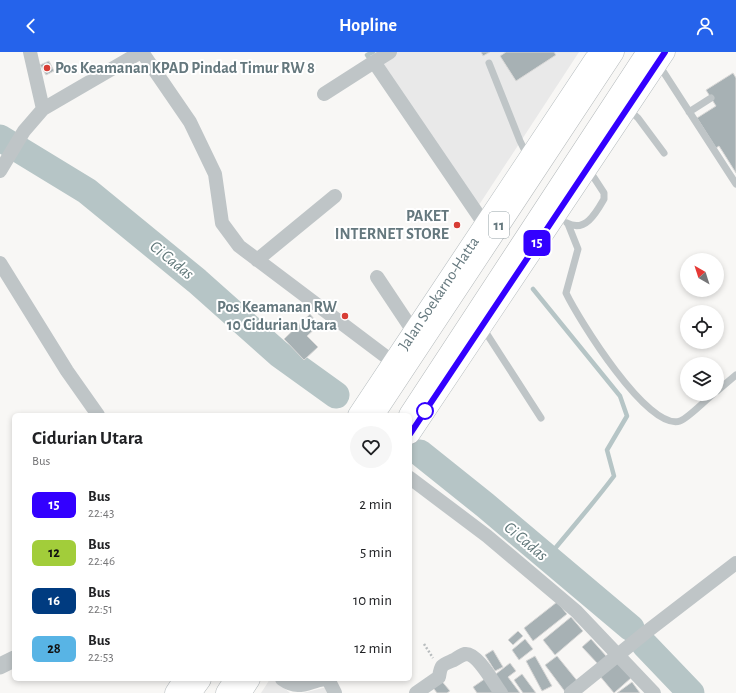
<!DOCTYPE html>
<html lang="en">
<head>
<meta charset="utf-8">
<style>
  body { margin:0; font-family:"Alegreya Sans",sans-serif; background:#f6f6f6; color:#202124; height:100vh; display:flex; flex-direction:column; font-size:15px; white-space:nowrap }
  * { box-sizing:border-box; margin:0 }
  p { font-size:13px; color:#757577 }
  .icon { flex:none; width:22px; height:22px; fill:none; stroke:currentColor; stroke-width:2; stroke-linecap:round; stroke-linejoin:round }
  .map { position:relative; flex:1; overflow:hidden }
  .sheet { position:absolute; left:12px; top:361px; width:400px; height:268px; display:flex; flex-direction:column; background:#fff; border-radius:6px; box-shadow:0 2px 6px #0003 }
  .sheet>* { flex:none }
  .badge { padding:0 8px; border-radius:6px; font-size:14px; line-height:26px }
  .needle { width:26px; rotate:321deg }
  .fabs { position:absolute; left:680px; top:201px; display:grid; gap:8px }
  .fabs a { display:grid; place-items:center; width:44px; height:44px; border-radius:50%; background:#fff; box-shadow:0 2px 6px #0003; font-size:20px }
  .map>.badge { position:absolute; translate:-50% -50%; box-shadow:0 0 0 2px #fff }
  .round { display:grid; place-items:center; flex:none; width:42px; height:42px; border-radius:21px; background:#f6f6f6 }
  .headline { display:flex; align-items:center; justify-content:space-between; height:68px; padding:0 20px }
  h1 { font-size:19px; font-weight:700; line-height:30px }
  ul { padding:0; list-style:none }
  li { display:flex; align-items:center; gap:12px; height:48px; padding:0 20px }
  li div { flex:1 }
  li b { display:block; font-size:15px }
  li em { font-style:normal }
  li .badge { min-width:44px; font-weight:700; text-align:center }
  header { display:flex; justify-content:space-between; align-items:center; height:52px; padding:0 20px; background:#2563eb; color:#fff; font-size:18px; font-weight:700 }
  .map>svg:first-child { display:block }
  .built { fill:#e9e9e9 }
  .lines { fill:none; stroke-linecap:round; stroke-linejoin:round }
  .stream { stroke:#b6c5c6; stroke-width:4.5 }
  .river { stroke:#b6c5c6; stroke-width:27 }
  .building { fill:#a7b1b4; stroke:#dad9d8 }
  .secondary-casing { stroke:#b2b9bc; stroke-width:21 }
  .trunk-casing { stroke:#b3b8ba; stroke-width:23 }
  .path { stroke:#b8bcbe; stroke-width:2.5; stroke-dasharray:2 2; stroke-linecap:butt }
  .service { stroke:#bfc5c7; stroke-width:7 }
  .minor { stroke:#bfc5c7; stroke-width:14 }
  .tertiary { stroke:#bfc5c7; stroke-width:17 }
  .secondary { stroke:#fff; stroke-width:20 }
  .trunk { stroke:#fff; stroke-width:22 }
  .line-casing { stroke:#fff; stroke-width:9 }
  .line { stroke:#30f; stroke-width:6 }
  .poi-dot { fill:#d83d35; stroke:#fff; stroke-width:1.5 }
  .stop-dot { fill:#fff; stroke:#30f; stroke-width:2 }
  .labels { text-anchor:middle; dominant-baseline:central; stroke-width:4; stroke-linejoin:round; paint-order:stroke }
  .shield { fill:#fff; stroke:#93a0a5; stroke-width:1 }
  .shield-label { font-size:15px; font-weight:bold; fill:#65787e }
  .poi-label { font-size:16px; font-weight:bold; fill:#65787e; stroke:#fff; text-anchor:end }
  .street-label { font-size:16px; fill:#65787e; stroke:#fff }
  .water-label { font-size:17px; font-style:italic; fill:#607779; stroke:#fff }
</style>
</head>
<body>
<header><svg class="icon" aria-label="back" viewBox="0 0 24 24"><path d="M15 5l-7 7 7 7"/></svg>Hopline<svg class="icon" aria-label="person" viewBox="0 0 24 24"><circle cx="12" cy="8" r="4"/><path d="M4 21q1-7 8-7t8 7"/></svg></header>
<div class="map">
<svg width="736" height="641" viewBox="0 0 736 641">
  <rect width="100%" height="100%" fill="#f8f7f5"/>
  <path class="built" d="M389,0H579L479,153L376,8Z
    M270,627H274L290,641H261Z
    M327,635L330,641H303Z"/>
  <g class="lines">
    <path class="stream" d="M372,10L367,3L373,0
      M533,237L620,344L627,364L607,398L614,424C593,452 570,478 548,505"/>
    <path class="river" d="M0,86L87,139L197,229L279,302L336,343
      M420,401L485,453L631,576
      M645,593L691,641"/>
  </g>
  <path class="building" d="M481,0H490L483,4Z
    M506,0H554L556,3L516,29L500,4Z
    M49,9L54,19L46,23L40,13Z
    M733,21L736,26V121L719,94L716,96L697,66L716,54L706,38Z
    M310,262L319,273L307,284L318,295L304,308L284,287Z
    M557,550L567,562L533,589L524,576Z
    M571,565L583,579L555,603L543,588Z
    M518,579L523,584L513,593L508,588Z
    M525,587L533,597L519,608L512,598Z
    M591,587L607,605L598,612L582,595Z
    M493,598L503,615L495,619L485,603Z
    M535,604L552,634L542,639L526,609Z
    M557,604L579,631L566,641L545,613Z
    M617,609L631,626L614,641L599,623Z
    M510,611L516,619L508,625L520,641H504L492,625Z
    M522,622L536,641H523L514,628Z
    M486,626L495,641H477L473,635Z
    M440,627L450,639L447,641H437L431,633Z
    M632,630L640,641H617Z"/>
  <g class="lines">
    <g class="secondary-casing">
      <g id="secondary">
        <path id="s1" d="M358,363L594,8"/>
        <path d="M410,382L665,0"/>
        <path d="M175,641L184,627"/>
        <path d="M241,641L250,627"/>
      </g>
    </g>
    <g class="trunk-casing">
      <path id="trunk" d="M373,363L613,0
        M410,363L648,0
        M190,641L200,627
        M227,641L236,627"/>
    </g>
    <path class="path" d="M424,592L433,606"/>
    <path class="service" d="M489,11L520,89L528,105
      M659,13L736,132
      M628,57L638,66L664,101
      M689,60L711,46
      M567,171C585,181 596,161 604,147V141L589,118
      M568,172L578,197L566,241C578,266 648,380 680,369C687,367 706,348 713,342
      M483,276L541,366
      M717,339L736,323"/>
    <path class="minor" d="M30,0L43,57
      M142,0L190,70L215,122L222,171L239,194L393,310
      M390,0L374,10L485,173
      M324,42L374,10
      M0,119L24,79L43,57L141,0
      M257,208L335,144
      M0,211L67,319L98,363
      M377,225L413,279
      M410,426L487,484L576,559L654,641
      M282,627C299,639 307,630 324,627
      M325,627L329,629L335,641
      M416,641L439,625C441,612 442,613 454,608C457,606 462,603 465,602C477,600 494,632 501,641
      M571,641L645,581L736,511"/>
    <path class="tertiary" d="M0,614L14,607"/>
    <use href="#secondary" class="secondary"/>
    <use href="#trunk" class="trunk"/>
  </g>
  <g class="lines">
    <g class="line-casing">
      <path id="line" d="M410,382L665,0"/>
    </g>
    <use href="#line" class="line"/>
  </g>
  <g class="poi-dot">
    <circle cx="47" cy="16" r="4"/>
    <circle cx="457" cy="173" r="4"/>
    <circle cx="345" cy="264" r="4"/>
  </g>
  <circle class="stop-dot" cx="425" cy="359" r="8"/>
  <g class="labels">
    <rect class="shield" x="489" y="160" width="20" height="26" rx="3"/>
    <g class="shield-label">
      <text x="499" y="173">11</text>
    </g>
    <g class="poi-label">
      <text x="55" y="16" text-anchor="start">Pos Keamanan KPAD Pindad Timur RW 8</text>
      <text x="449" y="164">PAKET<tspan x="449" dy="18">INTERNET STORE</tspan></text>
      <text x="337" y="255">Pos Keamanan RW<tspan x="337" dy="18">10 Cidurian Utara</tspan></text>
    </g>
    <g class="street-label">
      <text stroke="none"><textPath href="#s1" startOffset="146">Jalan Soekarno-Hatta</textPath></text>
    </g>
    <g class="water-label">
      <text transform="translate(172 208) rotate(39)">Ci Cadas</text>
      <text transform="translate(526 489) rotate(40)">Ci Cadas</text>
    </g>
  </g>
</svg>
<div class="fabs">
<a><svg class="needle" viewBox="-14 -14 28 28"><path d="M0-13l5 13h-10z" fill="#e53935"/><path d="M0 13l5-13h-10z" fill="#757577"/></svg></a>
<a><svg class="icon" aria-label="locate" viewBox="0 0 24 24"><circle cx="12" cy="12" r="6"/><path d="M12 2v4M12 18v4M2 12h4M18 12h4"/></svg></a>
<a><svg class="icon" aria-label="layers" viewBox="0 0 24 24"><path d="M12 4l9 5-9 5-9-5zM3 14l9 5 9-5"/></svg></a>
</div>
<b class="badge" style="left:537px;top:191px;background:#30f;color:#fff">15</b>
<section class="sheet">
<div class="headline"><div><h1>Cidurian Utara</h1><p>Bus</p></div><a class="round"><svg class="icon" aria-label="heart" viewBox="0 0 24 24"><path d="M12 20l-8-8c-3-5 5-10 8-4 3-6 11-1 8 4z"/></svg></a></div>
<ul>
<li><span class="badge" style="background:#30f;color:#fff">15</span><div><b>Bus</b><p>22:43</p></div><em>2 min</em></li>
<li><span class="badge" style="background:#a2cd3a;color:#111">12</span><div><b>Bus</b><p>22:46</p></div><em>5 min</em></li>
<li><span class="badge" style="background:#003b80;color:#fff">16</span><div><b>Bus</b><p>22:51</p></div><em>10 min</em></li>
<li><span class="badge" style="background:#58b4e5;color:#111">28</span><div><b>Bus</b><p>22:53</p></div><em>12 min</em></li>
</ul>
</section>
</div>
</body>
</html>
